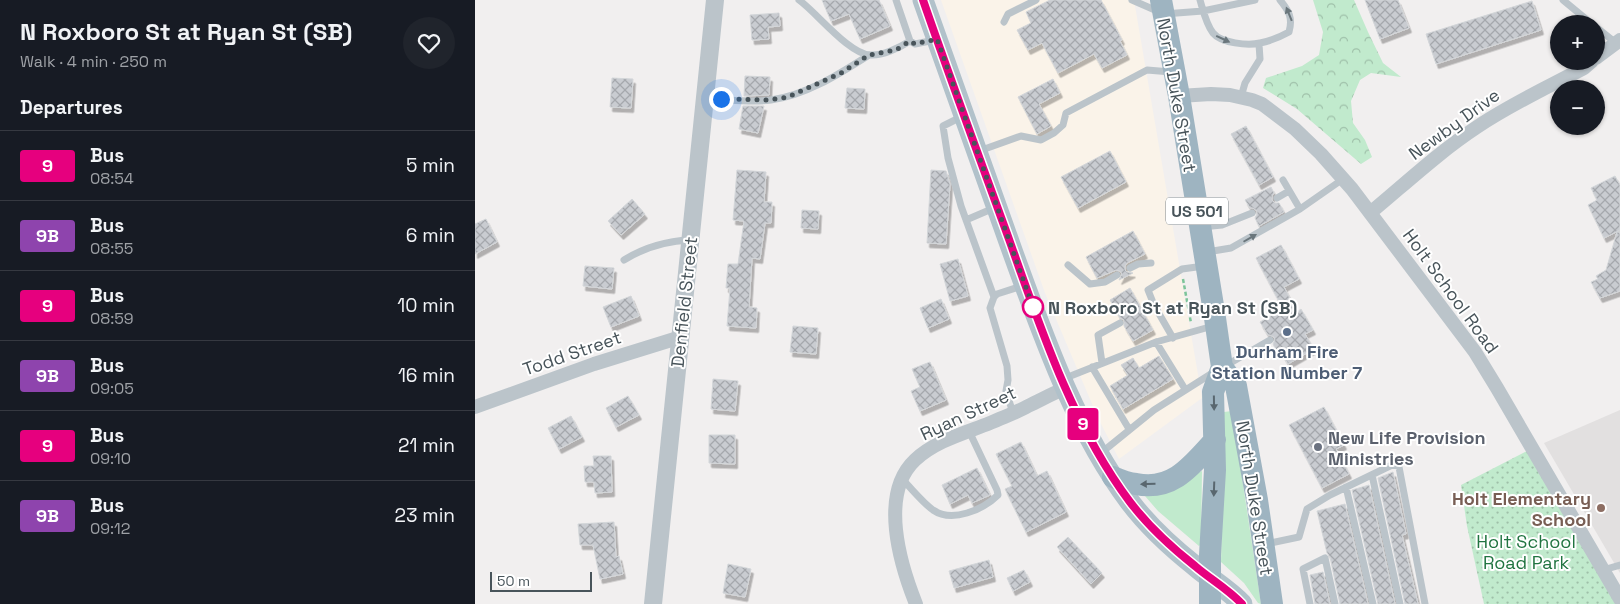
<!DOCTYPE html>
<html lang="en">
<head>
<meta charset="utf-8">
<style>
  body { margin:0; font-family:"Space Grotesk",sans-serif; background:#20242c; color:#f1f3f6; height:100vh; display:flex; flex-direction:column; font-size:19px; white-space:nowrap }
  * { box-sizing:border-box; margin:0 }
  p { font-size:16px; color:#9ea1a6 }
  .icon { flex:none; width:28px; height:28px; fill:none; stroke:currentColor; stroke-width:2; stroke-linecap:round; stroke-linejoin:round }
  .map { position:relative; flex:1; overflow:hidden }
  .drawer { display:flex; flex-direction:column; background:#171b24; width:475px }
  .drawer>* { flex:none }
  .badge { padding:0 10px; border-radius:4px; font-size:18px; line-height:32px }
  .buttons { position:absolute; left:1075px; top:15px; display:grid; gap:10px }
  .buttons a { display:grid; place-items:center; width:55px; height:55px; border-radius:50%; background:#171b24; box-shadow:0 1px 4px #0004; font-size:25px }
  .scale { position:absolute; left:15px; bottom:12px; width:102px; box-sizing:border-box; padding-left:5px; border:2px solid #48545a; border-top:0; font-size:14px; line-height:18px; white-space:nowrap; color:#48545a; -webkit-text-stroke:4px #fff; paint-order:stroke }
  .you { position:absolute; width:25px; height:25px; margin:-12px; border:4px solid #fff; border-radius:50%; background:#1a73e8; box-shadow:0 0 0 8px #1a73e833 }
  .map>.badge { position:absolute; translate:-50% -50%; box-shadow:0 0 0 2px #fff }
  h2 { padding:0 20px; font-size:19px; line-height:45px }
  .round { display:grid; place-items:center; flex:none; width:52px; height:52px; border-radius:26px; background:#20242c }
  .head { display:flex; align-items:center; justify-content:space-between; height:85px; padding:0 20px }
  h1 { font-size:24px; font-weight:600; line-height:38px }
  ul { padding:0; list-style:none }
  li { display:flex; align-items:center; gap:15px; height:70px; padding:0 20px; border-top:1px solid #363941 }
  li div { flex:1 }
  li b { display:block; font-size:19px }
  li em { font-style:normal }
  li .badge { min-width:55px; font-weight:700; text-align:center }
  main { display:flex; flex:1; min-height:0 }
  .map>svg:first-child { display:block }
  .commercial { fill:#faf3e9 }
  .education { fill:#e2e0e0 }
  .green { fill:#c1eacd }
  .forest { fill:url(#forest-crowns) }
  .park { fill:url(#park-dots) }
  .building { fill:url(#building-cross-hatch); stroke:#d3d6d9; filter:url(#shadow) }
  .lines { fill:none; stroke-linecap:round; stroke-linejoin:round }
  .path { stroke:#7dc499; stroke-width:2.5; stroke-dasharray:4 2.5; stroke-linecap:butt }
  .service { stroke:#bbc4ca; stroke-width:7 }
  .minor { stroke:#bbc4ca; stroke-width:14 }
  .tertiary { stroke:#bbc4ca; stroke-width:18 }
  .primary { stroke:#b1c1ca; stroke-width:21 }
  .trunk { stroke:#9eb4c1; stroke-width:22 }
  .oneway { fill:#6a767c }
  .oneway2 { fill:#59676f }
  .line-casing { stroke:#fff; stroke-width:11 }
  .line { stroke:#e6007e; stroke-width:8 }
  .walk { stroke:#48545a; stroke-width:5; stroke-dasharray:0 9 }
  .stop-dot { fill:#fff; stroke:#e6007e; stroke-width:2.5 }
  .service-dot { fill:#5c6f8a; stroke:#fff; stroke-width:2 }
  .worship-dot { fill:#6b7280; stroke:#fff; stroke-width:2 }
  .education-dot { fill:#8d6e63; stroke:#fff; stroke-width:2 }
  .labels { text-anchor:middle; dominant-baseline:central; stroke-width:4; stroke-linejoin:round; paint-order:stroke }
  .shield { fill:#fff; stroke:#7f878c; stroke-width:1 }
  .shield-label { font-size:16px; font-weight:bold; fill:#48545a }
  .street-label { font-size:18px; fill:#48545a; stroke:#fff }
  .stop-label { font-size:18px; font-weight:bold; fill:#48545a; stroke:#fff; text-anchor:start }
  .service-label { font-size:18px; font-weight:bold; fill:#4e5e75; stroke:#fff }
  .worship-label { font-size:18px; font-weight:bold; fill:#5b616d; stroke:#fff; text-anchor:start }
  .education-label { font-size:18px; font-weight:bold; fill:#785e54; stroke:#fff; text-anchor:end }
  .park-label { font-size:18px; fill:#217441; stroke:#fff }
</style>
</head>
<body>
<main>
<section class="drawer">
<div class="head"><div><h1>N Roxboro St at Ryan St (SB)</h1><p>Walk · 4 min · 250 m</p></div><a class="round"><svg class="icon" aria-label="heart" viewBox="0 0 24 24"><path d="M12 20l-8-8c-3-5 5-10 8-4 3-6 11-1 8 4z"/></svg></a></div>
<h2>Departures</h2>
<ul>
<li><span class="badge" style="background:#e6007e;color:#fff">9</span><div><b>Bus</b><p>08:54</p></div><em>5 min</em></li>
<li><span class="badge" style="background:#8e44ad;color:#fff">9B</span><div><b>Bus</b><p>08:55</p></div><em>6 min</em></li>
<li><span class="badge" style="background:#e6007e;color:#fff">9</span><div><b>Bus</b><p>08:59</p></div><em>10 min</em></li>
<li><span class="badge" style="background:#8e44ad;color:#fff">9B</span><div><b>Bus</b><p>09:05</p></div><em>16 min</em></li>
<li><span class="badge" style="background:#e6007e;color:#fff">9</span><div><b>Bus</b><p>09:10</p></div><em>21 min</em></li>
<li><span class="badge" style="background:#8e44ad;color:#fff">9B</span><div><b>Bus</b><p>09:12</p></div><em>23 min</em></li>
</ul>
</section>
<div class="map">
<svg width="1145" height="604" viewBox="0 0 1145 604">
  <defs>
    <pattern id="forest-crowns" width="20" height="18" patternUnits="userSpaceOnUse" patternTransform="scale(1.25)"><rect width="20" height="18" fill="#c1eacd"/><path d="M2 6a3 3 0 1 1 6 0M12 15a3 3 0 1 1 6 0" fill="none" stroke="#9fc0a9"/></pattern>
    <pattern id="park-dots" width="8" height="8" patternUnits="userSpaceOnUse" patternTransform="scale(1.25)"><rect width="8" height="8" fill="#c1eacd"/><path d="M2 2h.1M6 6h.1" fill="none" stroke="#9fc0a9" stroke-width="1.8" stroke-linecap="round"/></pattern>
    <pattern id="building-cross-hatch" width="8" height="8" patternUnits="userSpaceOnUse" patternTransform="scale(1.25)"><rect width="8" height="8" fill="#c9ccd1"/><path d="M0 0l8 8M0 8l8-8" fill="none" stroke="#a5a8ad"/></pattern>
    <filter id="shadow"><feDropShadow dx="2.5" dy="4.5" stdDeviation="0" flood-color="#0004"/></filter>
  </defs>
  <rect width="100%" height="100%" fill="#f1efef"/>
  <path class="commercial" d="M466,0H659L727,398L644,459L623,418L570,293Z"/>
  <path class="education" d="M1145,410V573L1069,443Z"/>
  <path class="green" d="M757,411L786,604L783,603L769,583L746,562L749,412Z
    M727,471L726,544L724,546L683,511L670,496Z"/>
  <path class="forest" d="M838,0H879L893,32L908,63L926,77L896,73L885,80L876,101L878,123L890,140L897,157L886,164L822,109L788,88L791,78L827,66L844,55L848,32Z"/>
  <path class="park" d="M1052,451L1143,604H1009L992,526L986,485Z"/>
  <path class="building" d="M347,0H404L415,26L385,39L374,14L356,21Z
    M575,0H626L647,40L645,41L652,55L627,68L619,54L583,73L567,43L553,50L542,30L556,23L551,12Z
    M890,0H923L934,28L905,39Z
    M1057,1L1066,30L961,64L951,34Z
    M304,13L305,26L293,27L294,39L277,40L275,15Z
    M270,76L295,77L294,95L269,96Z
    M137,78L158,79L156,108L135,107Z
    M578,79L585,93L564,104L576,126L562,134L543,97Z
    M372,88L390,89L389,109L370,108Z
    M268,106H289L283,133L264,129Z
    M771,126L798,177L784,185L756,134Z
    M635,151L651,182L603,208L586,177Z
    M262,170L291,172L289,202H297L296,223H290L285,259L277,258L274,307L282,308L281,328L252,326L255,288H251L253,264H263L269,221L258,220Z
    M456,170L471,171L475,184L471,244L452,243Z
    M1140,176L1145,185V230L1129,238L1113,205L1122,200L1116,188Z
    M796,187L799,193L797,196V200L800,203H804L809,212L784,226L780,218L782,214V211L778,208H775L770,200Z
    M157,199L170,214L146,235L133,221Z
    M327,210L344,211L343,229L326,228Z
    M11,219L22,242L0,254V224Z
    M658,231L670,254L652,263L650,266V270L652,272L658,273L644,280L647,274L645,271L641,270L622,278L611,257Z
    M1142,232H1145V291L1125,298L1116,282L1123,279L1121,276L1131,270Z
    M806,245L824,279L809,287L822,312L826,309L838,330L830,334L839,349L813,364L804,349L801,350L798,344L800,340L799,337L795,335H793L785,322L808,309L781,258Z
    M483,259L493,296L475,301L465,264Z
    M110,266L139,268L137,289L108,286Z
    M655,288L678,330L658,341L649,326V320L645,318L635,300Z
    M156,296L164,316L136,327L128,307Z
    M466,299L474,319L453,328L445,308Z
    M318,326L343,328L341,354L315,352Z
    M684,356L698,379L648,409L635,386L653,375L646,365L658,358L664,368Z
    M455,362L471,400L445,411L436,391L445,387L437,369Z
    M238,379L263,381L260,411L236,409Z
    M153,396L164,415L141,427L131,408Z
    M849,407L869,445L861,449L874,474L847,488L814,425Z
    M96,416L107,437L84,449L73,428Z
    M234,435H260V464L234,463Z
    M546,442L562,476L572,471L591,512L551,532L530,489L537,486L521,454Z
    M118,456H136L137,492L120,493L119,482H110L109,466H119Z
    M502,468L515,495L497,503L493,495L475,504L467,485Z
    M918,472L931,534L927,535L943,604H930L903,478Z
    M894,485L920,604H903L877,490Z
    M870,504L893,604H865L855,557L852,553L842,511Z
    M139,522L141,557L144,556L148,574L125,579L118,545H105L103,524Z
    M593,537L627,573L616,584L582,547Z
    M514,560L518,577L479,588L474,571Z
    M253,564L276,569L270,597L248,593Z
    M549,570L555,582L538,591L532,578Z
    M848,572L855,604H840L835,575Z"/>
  <g class="lines">
    <path class="path" d="M708,279L716,323"/>
    <path class="service" d="M324,0C342,13 374,54 395,55C407,56 424,48 435,41
      M421,0L435,41L440,44L460,40
      M657,0L689,14L728,11L780,0
      M725,0C728,10 731,24 738,33C746,43 773,46 785,43C796,41 805,37 814,32C818,18 814,11 805,0
      M1088,0L1117,24
      M529,22L533,14L561,0
      M1121,27L1141,43
      M766,97L770,83L785,59L784,44
      M231,99C251,99 276,103 296,100C332,95 364,74 394,55
      M486,117L468,126L473,158L486,206L519,297
      M504,151L546,136L566,140L579,133L588,125L591,113L672,70L696,72
      M808,180L825,209
      M802,198L814,191
      M491,220L519,208
      M727,227L747,225L777,213
      M732,252L756,248L825,209L868,179
      M149,260C170,247 190,241 215,240
      M593,265L615,284L630,282L642,275
      M655,268L663,264L676,263
      M698,338L679,305L673,290L707,269L729,266
      M681,342L710,389
      M627,363L623,335L645,323
      M750,366L795,340
      M617,367L654,429
      M588,379L681,342L738,326
      M538,413L531,391L533,380L532,366L515,308L519,297L522,294L547,286
      M626,453L679,410L739,372
      M897,475L925,604
      M427,479C437,489 447,502 458,510C477,523 508,510 523,495L522,490L494,431
      M871,487L898,604
      M791,544L824,537L832,509L855,495L919,464L924,467L950,604
      M1128,570L1145,565
      M835,604L828,569L850,558L860,604"/>
    <path class="minor" d="M1121,58L1145,40
      M704,96L736,94L755,95L777,100L787,104L820,129L846,154L877,189L1000,352L1022,388L1145,599
      M895,213C930,184 964,152 1002,127C1036,104 1073,87 1109,68L1117,61
      M0,407L119,364L206,337
      M441,604C425,564 404,494 440,460C460,441 490,433 515,423C528,417 541,413 553,406C566,400 578,393 591,388"/>
    <path class="tertiary" d="M178,604L240,0"/>
    <path class="primary" d="M448,0C478,84 508,169 538,253C569,338 601,430 655,502C674,527 696,547 720,566C735,579 753,589 767,604"/>
    <path class="trunk" d="M686,0L704,96L740,318L747,367L738,392L740,470L735,555V604
      M747,367L761,386L782,500L797,604
      M638,477C645,480 653,483 661,484C698,492 718,464 740,440"/>
  </g>
  <defs><path id="oneway-solid" d="M-6-.8H1V-3.2L6.5 0L1 3.2V.8H-6Z" transform="scale(1.25)"/></defs>
  <g class="oneway">
    <use href="#oneway-solid" transform="translate(814 14) rotate(-112)"/>
    <use href="#oneway-solid" transform="translate(748 39) rotate(25)"/>
    <use href="#oneway-solid" transform="translate(775 238) rotate(-30)"/>
  </g>
  <g class="oneway2">
    <use href="#oneway-solid" transform="translate(739 403) rotate(89)"/>
    <use href="#oneway-solid" transform="translate(673 484) rotate(178)"/>
    <use href="#oneway-solid" transform="translate(739 489) rotate(92)"/>
  </g>
  <g class="lines">
    <g class="line-casing">
      <path id="line" d="M448,0C476,81 506,162 535,242C566,330 599,428 655,502C674,527 696,547 720,566C735,579 753,589 767,604"/>
    </g>
    <use href="#line" class="line"/>
    <path class="walk" d="M246,99L294,100L313,97L366,73L394,55L421,50L435,41L440,44L462,39L558,307"/>
  </g>
  <circle class="stop-dot" cx="558" cy="307" r="10"/>
  <circle class="service-dot" cx="812" cy="332" r="5"/>
  <circle class="worship-dot" cx="843" cy="447" r="5"/>
  <circle class="education-dot" cx="1126" cy="508" r="5"/>
  <g class="labels">
    <rect class="shield" x="691" y="197.5" width="62" height="27" rx="4"/>
    <g class="shield-label">
      <text x="722" y="211">US 501</text>
    </g>
    <g class="street-label">
      <text transform="translate(702 95) rotate(80)">North Duke Street</text>
      <text transform="translate(979 124) rotate(-36)">Newby Drive</text>
      <text transform="translate(976 291) rotate(54)">Holt School Road</text>
      <text transform="translate(209 302) rotate(-84)">Denfield Street</text>
      <text transform="translate(97 353) rotate(-19)">Todd Street</text>
      <text transform="translate(493 413) rotate(-25)">Ryan Street</text>
      <text transform="translate(780 498) rotate(81)">North Duke Street</text>
    </g>
    <g class="stop-label">
      <text x="573" y="307">N Roxboro St at Ryan St (SB)</text>
    </g>
    <g class="service-label">
      <text x="812" y="351">Durham Fire<tspan x="812" dy="21">Station Number 7</tspan></text>
    </g>
    <g class="worship-label">
      <text x="853" y="437">New Life Provision<tspan x="853" dy="21">Ministries</tspan></text>
    </g>
    <g class="education-label">
      <text x="1116" y="498">Holt Elementary<tspan x="1116" dy="21">School</tspan></text>
    </g>
    <g class="park-label">
      <text x="1051" y="541">Holt School<tspan x="1051" dy="21">Road Park</tspan></text>
    </g>
  </g>
</svg>
<div class="buttons">
<a>+</a>
<a>−</a>
</div>
<div class="scale">50 m</div>
<div class="you" style="left:246px;top:99px"></div>
<b class="badge" style="left:608px;top:424px;background:#e6007e;color:#fff">9</b>
</div>
</main>
</body>
</html>
